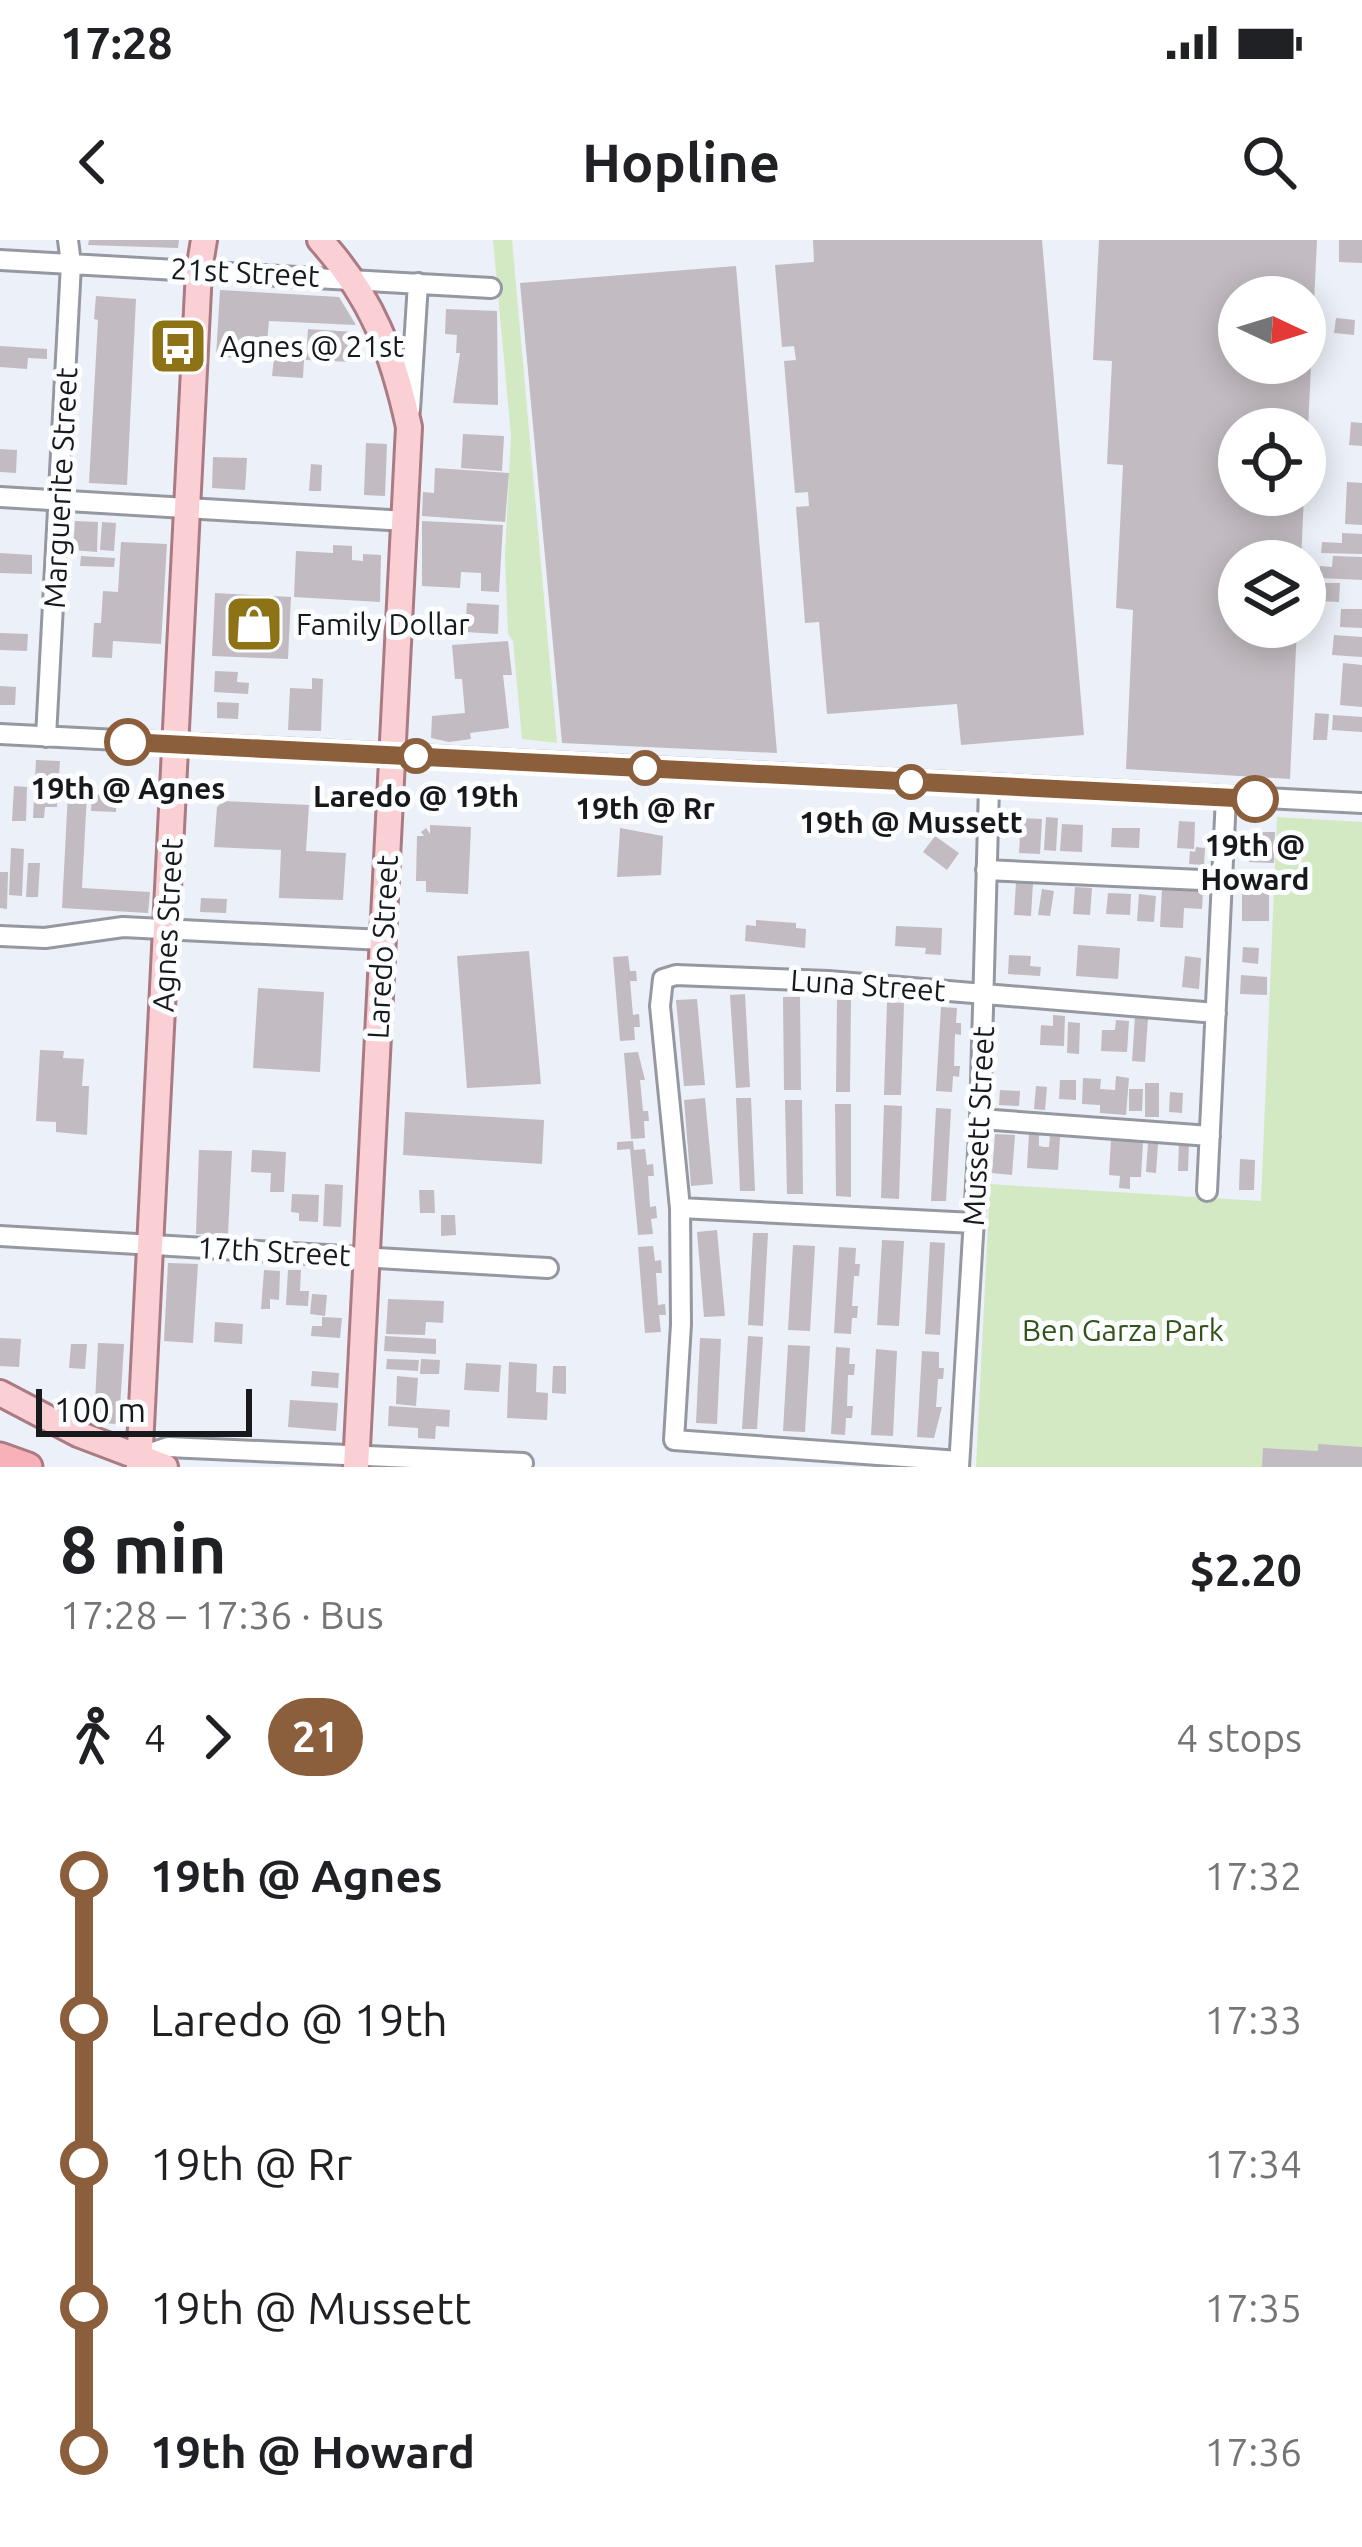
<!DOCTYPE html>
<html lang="en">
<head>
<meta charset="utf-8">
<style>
  body { margin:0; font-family:Ubuntu,sans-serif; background:#f6f6f6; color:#202124; height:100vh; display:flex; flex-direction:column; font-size:45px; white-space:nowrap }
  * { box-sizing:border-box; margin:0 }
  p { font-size:39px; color:#757577 }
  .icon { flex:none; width:66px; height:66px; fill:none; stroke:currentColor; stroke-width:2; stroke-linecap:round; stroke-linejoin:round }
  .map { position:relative; height:1227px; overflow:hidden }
  .details { display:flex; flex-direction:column; background:#fff; flex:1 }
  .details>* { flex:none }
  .badge { padding:0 24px; border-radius:39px; font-size:42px; line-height:78px }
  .needle { width:78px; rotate:94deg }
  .fabs { position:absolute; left:1218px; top:36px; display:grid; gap:24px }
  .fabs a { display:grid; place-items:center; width:108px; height:108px; border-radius:50%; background:#fff; box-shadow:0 6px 30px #0003; font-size:60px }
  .scale { position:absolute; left:36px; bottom:30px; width:216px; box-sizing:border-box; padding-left:12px; border:6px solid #18191c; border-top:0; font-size:33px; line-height:42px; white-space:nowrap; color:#18191c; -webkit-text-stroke:9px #fcfdff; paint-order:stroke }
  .map>.badge { position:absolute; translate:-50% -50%; box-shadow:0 0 0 6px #fff }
  .legs { display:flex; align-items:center; gap:18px; height:132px; padding:0 60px; font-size:39px }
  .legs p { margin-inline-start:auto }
  .headline { display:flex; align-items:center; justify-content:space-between; height:204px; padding:0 60px }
  h1 { font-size:66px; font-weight:700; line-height:90px }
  ul { padding:0 60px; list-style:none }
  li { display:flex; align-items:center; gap:42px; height:144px; font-size:45px }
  li i { display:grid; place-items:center; width:18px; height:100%; margin:0 15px; background:currentColor }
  li i::after { content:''; width:30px; height:30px; margin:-15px; border:9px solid; border-radius:50%; background:#fff }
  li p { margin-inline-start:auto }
  li:first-child i { background:linear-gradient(#0000 50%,currentColor 0) }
  li:last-child i { background:linear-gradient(currentColor 50%,#0000 0) }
  .status { display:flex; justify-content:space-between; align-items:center; height:84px; padding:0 60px; background:#fff; direction:ltr }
  .status svg { height:33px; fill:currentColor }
  header { display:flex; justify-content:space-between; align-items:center; height:156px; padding:0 60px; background:#fff; font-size:54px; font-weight:700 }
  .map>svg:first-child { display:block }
  .green { fill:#d2e9c4 }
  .building { fill:#c2bbc1; fill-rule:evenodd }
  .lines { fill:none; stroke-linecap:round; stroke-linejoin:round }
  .minor-casing { stroke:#9598a0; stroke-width:24 }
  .major-casing { stroke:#aa7b82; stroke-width:30 }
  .highway-casing { stroke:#aa7b82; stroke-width:33 }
  .minor { stroke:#fff; stroke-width:18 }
  .major { stroke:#fbd0d5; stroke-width:24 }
  .highway { stroke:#f8b0b9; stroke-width:27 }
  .line-1-casing { stroke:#fff; stroke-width:27 }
  .line-1 { stroke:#8b5e3c; stroke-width:18 }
  .stop-1-dot { fill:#fff; stroke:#8b5e3c; stroke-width:6 }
  .labels { text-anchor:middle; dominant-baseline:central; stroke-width:10; stroke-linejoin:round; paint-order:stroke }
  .street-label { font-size:30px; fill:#18191c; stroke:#fcfdff }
  .poi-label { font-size:30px; fill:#18191c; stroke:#fcfdff; text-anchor:start }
  .stop-label { font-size:30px; font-weight:bold; fill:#18191c; stroke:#fcfdff }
  .park-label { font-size:30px; fill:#345318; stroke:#fcfdff }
</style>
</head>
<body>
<div class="status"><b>17:28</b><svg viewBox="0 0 49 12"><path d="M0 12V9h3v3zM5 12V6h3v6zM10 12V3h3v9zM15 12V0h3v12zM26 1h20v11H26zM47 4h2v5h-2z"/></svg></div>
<header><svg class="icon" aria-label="back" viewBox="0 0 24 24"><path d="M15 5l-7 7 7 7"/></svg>Hopline<svg class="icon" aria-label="search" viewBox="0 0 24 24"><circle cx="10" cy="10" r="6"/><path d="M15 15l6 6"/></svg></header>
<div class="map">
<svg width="1362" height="1227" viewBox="0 0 1362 1227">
  <rect width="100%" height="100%" fill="#ecf0f8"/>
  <path class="green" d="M493,0H512L557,503L522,499L513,401L508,394L505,315L511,196Z
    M1277,577L1362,582V1227H976L990,944L1261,961Z"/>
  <path class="building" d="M89,0H179L178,8L88,5Z
    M813,0H1042L1084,495L961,505L957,464L827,474L819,382L805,383L796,267L809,266L808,252L795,253L784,121L796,120L794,106L782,107L775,25L814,22Z
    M1099,0H1317L1308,189H1239V255H1304L1301,321H1239V387H1297L1290,539L1126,529L1133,370L1116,368L1123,225L1107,224L1112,121L1093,120ZM1239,57H1305V123H1239Z
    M1339,0H1362V23L1339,22Z
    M736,26L777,513L562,503L520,43Z
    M220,50L339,57L356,85L269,81L267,102L244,101L243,118L216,117Z
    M96,56L136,59L127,245L89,243L98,80L94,79Z
    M446,69L497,71L498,165L453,163L460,113H456L457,95L445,94Z
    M1336,78L1355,80L1354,95L1334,93Z
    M308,89L354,92L352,122L306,120Z
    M0,106L47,109V119L28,118L27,129L0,127Z
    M274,118L304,120L303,138L272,136Z
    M1351,182L1362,183V206L1349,205Z
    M463,194L504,196L502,231L461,228Z
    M366,203L387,204L385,256L364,255Z
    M0,209L17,210L16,233L0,232Z
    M213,217L247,218L245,250L212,248Z
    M311,224L322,225L321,251H309Z
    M435,228L509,233L505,282L422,276L423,252L434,253Z
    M1347,242L1362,243V285L1345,284Z
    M75,281L98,282L97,312L73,310Z
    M422,281L503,285L499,352L481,351V333L461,332L460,348L422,346Z
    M102,282L116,283L114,311L100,310Z
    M1342,293L1362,294V314L1321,313L1322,302L1342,303Z
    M121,302L167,304L161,404L113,401L112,418L92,417L94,383H101L103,351L118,352Z
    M333,305L352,306V320L363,321V314L381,315L380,362L294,357L296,311L333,313Z
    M0,313L32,315V334L0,333Z
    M81,316L115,318L114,327L80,326Z
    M1333,316L1362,317V340L1320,338V326L1332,327Z
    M1319,343H1340L1339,362L1318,361Z
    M215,353L291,357L288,419L212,416Z
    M467,363L499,365L498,394L465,392Z
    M1341,369H1362V388L1340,387Z
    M0,393L28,394L27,411L0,410Z
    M1334,395L1362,397V417L1332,415Z
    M508,401L512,435H503L509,488L470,493L471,499L449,502L431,498L432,476L465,473L462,439H455L452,405Z
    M1343,423L1362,425V467L1340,465Z
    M215,431L238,432L237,442L249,443L248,454L214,452Z
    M312,438L323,439L321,491L288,490L290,448L312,449Z
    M0,446L16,447L15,465H0Z
    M217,462L239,463L238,479L217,478Z
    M1315,473L1329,474L1327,500H1313Z
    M1333,475L1362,477V492L1332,490Z
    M36,520L60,521L57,567H45L44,578H33Z
    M14,546L27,547L26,581H12Z
    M68,553L87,554L82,648L150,652L148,673L62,668Z
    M92,554L117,556L116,572L91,571Z
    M223,561L309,565L306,611L346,613L343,660L279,658L281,610L214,607L217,567Z
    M1046,577L1058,578L1056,611L1044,610Z
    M1021,578L1042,579L1040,614L1019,613Z
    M1179,581L1195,582L1194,609L1177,608Z
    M1062,584L1083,585L1082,612L1060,611Z
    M430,585L471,587L468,654L426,652V641H416L417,596H424L421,592L426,588L430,594Z
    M620,588L663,596L661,635L617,637Z
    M1112,588H1140L1139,608L1111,607Z
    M1250,592H1275L1274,623L1249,622Z
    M935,596L959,613L947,630L923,612Z
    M1196,607L1205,608L1204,625L1189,624L1190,611L1195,612Z
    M11,608L24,609L22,656L9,655Z
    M28,623H40L38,657H26Z
    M0,632H8L7,669L0,668Z
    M1016,642L1033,643L1031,676L1014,675Z
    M1075,647L1092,648L1090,675L1073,674Z
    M1042,649L1054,651L1050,676L1038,675Z
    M1162,649L1203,651L1202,669L1184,668L1183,688L1160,687Z
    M1242,649H1269V681H1242Z
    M1108,653L1131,654L1130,675L1106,674Z
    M1139,654L1156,656L1154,682L1137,681Z
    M201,658L227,659L226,673L200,672Z
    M756,680L796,683V688L806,689L805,708L745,701L746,685L756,686Z
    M896,686L942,688L941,715L925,714L926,708L895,706Z
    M1078,705L1120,708L1118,739L1076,736Z
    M1243,707L1259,708L1258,724L1242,722Z
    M529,711L541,844L467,848L457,716Z
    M1009,715L1031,716L1030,726L1041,727L1040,736L1008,734Z
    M628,716L630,731H636L637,741H630L633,775L639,774L640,787H634L635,800L620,801L613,717Z
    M1185,716L1201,718L1199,749L1182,747Z
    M1241,735L1267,737V755L1240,754Z
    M258,748L324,752L320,832L253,828Z
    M745,754L750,847L736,848L730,755Z
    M783,757H800L801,850H784Z
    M697,759L705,845L684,846L676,760Z
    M837,760H851L850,852H836Z
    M887,762L904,763L901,855H884Z
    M941,767L957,768L956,783H961V795L955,794L954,826H960L959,837L953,836L952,852L936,851Z
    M1053,775L1065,776L1064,806L1040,805L1041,785L1053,786Z
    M1135,777L1148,778L1145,822L1132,821Z
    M1116,780L1129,781L1127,812L1101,811L1102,790H1115Z
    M1068,782L1080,783L1079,814L1067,813Z
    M40,810L64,811L63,818L84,819L82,846H89L87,895L56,892V882L36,881Z
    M638,812L645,840H640L643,871H648L649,881H644L645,898L631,899L624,813Z
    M1116,836L1129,838L1126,875L1100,873V865L1082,864L1083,838L1101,839L1100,849L1115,850Z
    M1060,840H1076V860L1059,859Z
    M1145,843H1159V877H1145Z
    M1036,846L1047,847L1045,870L1034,869Z
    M1129,849H1143L1142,871H1129Z
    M1000,850L1020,851L1019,866L999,865Z
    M1170,852L1183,853L1182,873L1169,872Z
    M705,858L713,944L691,946L684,860Z
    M736,858H751L755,951H740Z
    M785,860H802L803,954H787Z
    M835,864H851V957L836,956Z
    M884,865L902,866L899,959L881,958Z
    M936,868L951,869L946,961H931Z
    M405,872L544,880L542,924L403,915Z
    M995,894L1015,895L1012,935L992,933Z
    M1029,894L1039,895V906L1044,907H1049L1050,896L1060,897L1058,930L1027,928Z
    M1111,900L1143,902L1141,937H1130V949L1119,948L1120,936L1109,935Z
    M633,901L634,910L645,909L647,925L653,924L654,936H648L650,967L656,966L657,978L651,979L653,994L638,995L630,909L617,910V902Z
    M1179,902H1189L1188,931H1178Z
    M1148,903L1158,904L1156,933L1146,932Z
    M199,910L232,911L228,995L196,994Z
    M252,910L286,912L284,952H270L271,933L251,932Z
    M1240,919L1255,920L1254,950H1239Z
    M325,944L343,945L341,987L323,986Z
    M419,950H434L435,973H420Z
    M292,954L319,955L318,982L299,981V973L291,972Z
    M441,975H455L456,995L441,996Z
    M717,990L725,1076L704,1077L697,992Z
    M753,993H768L763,1086L748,1085Z
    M882,1000L904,1001L899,1086L877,1085Z
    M930,1002L945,1003L940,1095L925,1094Z
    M793,1005L815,1006L810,1091L788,1090Z
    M653,1006L655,1021L661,1020L662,1033H656L658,1065L665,1064L666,1075H659L661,1092L645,1093L638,1007Z
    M839,1007L856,1008L855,1024H860L859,1036H854L852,1066H858L857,1078H852L851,1094L834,1093Z
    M168,1023L198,1024L193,1103L164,1101Z
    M264,1030L280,1031L279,1060L270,1059V1069H261Z
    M288,1030H301L300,1051H309L308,1066L286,1065Z
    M312,1054L327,1055L325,1076L310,1074Z
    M388,1059L444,1061L443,1083L426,1082L425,1095L386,1094Z
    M322,1077L342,1078L340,1098L311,1096L312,1086H322Z
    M215,1082L243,1084L242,1104L214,1102Z
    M385,1096L436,1099V1114L384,1111Z
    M748,1096L763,1097L757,1189H742Z
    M0,1098L21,1099L19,1127L0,1126Z
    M700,1098L721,1099L717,1184L696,1183Z
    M98,1103L124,1104L119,1184L94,1183Z
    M71,1104H87L85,1129L69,1128Z
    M788,1105L810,1106L805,1192L783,1191Z
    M836,1107L850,1108L849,1124H855L854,1135H848L847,1166H853L852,1178H846L845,1195L831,1194Z
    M876,1109L897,1111L893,1196L871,1195Z
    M922,1111L939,1112V1128H944L943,1139H938L936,1167H942L934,1198L917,1197Z
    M387,1119L419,1120L418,1131L386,1129Z
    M421,1119L440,1120L439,1134H420Z
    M509,1122L537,1124L536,1152L548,1153L547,1180L507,1178Z
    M466,1123L501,1125L499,1152L464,1150Z
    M553,1126H566V1154L552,1153Z
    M312,1131L339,1133L338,1148L311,1146Z
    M397,1136L418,1138L416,1166L396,1164Z
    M290,1160L338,1163L336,1191L288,1187Z
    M389,1166L450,1170L449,1187L436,1186L435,1199L418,1198V1188L388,1186Z
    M1318,1204L1362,1207V1227H1262L1263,1208L1318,1211Z"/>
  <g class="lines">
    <g class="minor-casing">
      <path id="minor" d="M0,20L491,48
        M410,170L418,43
        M0,257L406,281
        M0,494L1362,563
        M46,497L71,24L68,0
        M986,630L1223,641
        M0,696L45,698L123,687L383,700
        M980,879L1210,896
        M1207,951L1226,557
        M680,968L974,983
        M0,996L548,1028
        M139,1217L168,1207L523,1223
        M959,1221L674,1200L681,1084L680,968L660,766L663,739L676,735L828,741L1216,773
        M959,1227L980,879L989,546"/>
    </g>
    <g class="major-casing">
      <path id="major" d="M320,0C372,57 393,113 409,187L356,1227
        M0,1153L78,1194L165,1227
        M139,1227L199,30L204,0"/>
    </g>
    <g class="highway-casing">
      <path id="highway" d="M0,1217L28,1227"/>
    </g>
    <use href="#minor" class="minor"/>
    <use href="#major" class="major"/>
    <use href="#highway" class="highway"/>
  </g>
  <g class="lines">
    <g class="line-1-casing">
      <path id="line-1" d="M128,502L1255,559"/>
    </g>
    <use href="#line-1" class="line-1"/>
  </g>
  <defs>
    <g id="bus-square" transform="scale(3)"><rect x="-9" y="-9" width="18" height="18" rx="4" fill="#8d7316" stroke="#fcfdff"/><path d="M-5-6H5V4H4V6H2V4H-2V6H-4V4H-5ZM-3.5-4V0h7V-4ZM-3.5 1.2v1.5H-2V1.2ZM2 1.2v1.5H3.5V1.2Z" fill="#fff"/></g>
    <g id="shop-square" transform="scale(3)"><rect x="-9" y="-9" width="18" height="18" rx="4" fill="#8d7316" stroke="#fcfdff"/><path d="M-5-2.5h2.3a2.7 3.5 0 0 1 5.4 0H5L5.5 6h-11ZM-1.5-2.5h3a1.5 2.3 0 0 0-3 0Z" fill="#fff"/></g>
  </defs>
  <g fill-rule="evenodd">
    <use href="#bus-square" x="178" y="106"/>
    <use href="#shop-square" x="254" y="384"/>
  </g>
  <g class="stop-1-dot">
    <circle cx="128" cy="502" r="21"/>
    <circle cx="416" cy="516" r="15"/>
    <circle cx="645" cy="528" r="15"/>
    <circle cx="911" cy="542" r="15"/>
    <circle cx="1255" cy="559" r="21"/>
  </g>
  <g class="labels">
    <g class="street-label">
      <text transform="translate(245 32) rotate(3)">21st Street</text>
      <text transform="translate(60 248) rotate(-87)">Marguerite Street</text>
      <text transform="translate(167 685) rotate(-87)">Agnes Street</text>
      <text transform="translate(382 707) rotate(-87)">Laredo Street</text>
      <text transform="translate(868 745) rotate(4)">Luna Street</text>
      <text transform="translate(978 886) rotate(-87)">Mussett Street</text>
      <text transform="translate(274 1011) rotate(3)">17th Street</text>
    </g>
    <g class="poi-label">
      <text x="220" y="106">Agnes @ 21st</text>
      <text x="296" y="384">Family Dollar</text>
    </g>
    <g class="stop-label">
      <text x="128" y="548">19th @ Agnes</text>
      <text x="416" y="556">Laredo @ 19th</text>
      <text x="645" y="568">19th @ Rr</text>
      <text x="911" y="582">19th @ Mussett</text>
      <text x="1255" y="605">19th @<tspan x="1255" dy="34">Howard</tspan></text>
    </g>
    <g class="park-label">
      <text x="1123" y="1090">Ben Garza Park</text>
    </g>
  </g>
</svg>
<div class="fabs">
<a><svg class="needle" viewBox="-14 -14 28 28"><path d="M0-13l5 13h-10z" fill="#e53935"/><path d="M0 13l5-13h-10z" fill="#757577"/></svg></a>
<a><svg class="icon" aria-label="locate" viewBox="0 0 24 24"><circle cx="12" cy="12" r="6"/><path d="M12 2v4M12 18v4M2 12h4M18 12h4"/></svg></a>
<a><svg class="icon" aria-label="layers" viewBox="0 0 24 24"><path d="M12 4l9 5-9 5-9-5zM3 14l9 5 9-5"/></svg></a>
</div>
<div class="scale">100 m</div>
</div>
<section class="details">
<div class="headline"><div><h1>8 min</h1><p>17:28 – 17:36 · Bus</p></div><b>$2.20</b></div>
<div class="legs"><svg class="icon" aria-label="walk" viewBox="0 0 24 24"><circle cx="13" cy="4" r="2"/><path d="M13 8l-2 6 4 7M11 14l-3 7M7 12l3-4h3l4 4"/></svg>4<svg class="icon" aria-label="forward" viewBox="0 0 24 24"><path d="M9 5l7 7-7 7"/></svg><b class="badge" style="background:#8b5e3c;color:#fff">21</b><p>4 stops</p></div>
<ul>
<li><i style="color:#8b5e3c"></i><b>19th @ Agnes</b><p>17:32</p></li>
<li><i style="color:#8b5e3c"></i><span>Laredo @ 19th</span><p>17:33</p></li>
<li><i style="color:#8b5e3c"></i><span>19th @ Rr</span><p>17:34</p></li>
<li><i style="color:#8b5e3c"></i><span>19th @ Mussett</span><p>17:35</p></li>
<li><i style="color:#8b5e3c"></i><b>19th @ Howard</b><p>17:36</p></li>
</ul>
</section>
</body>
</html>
